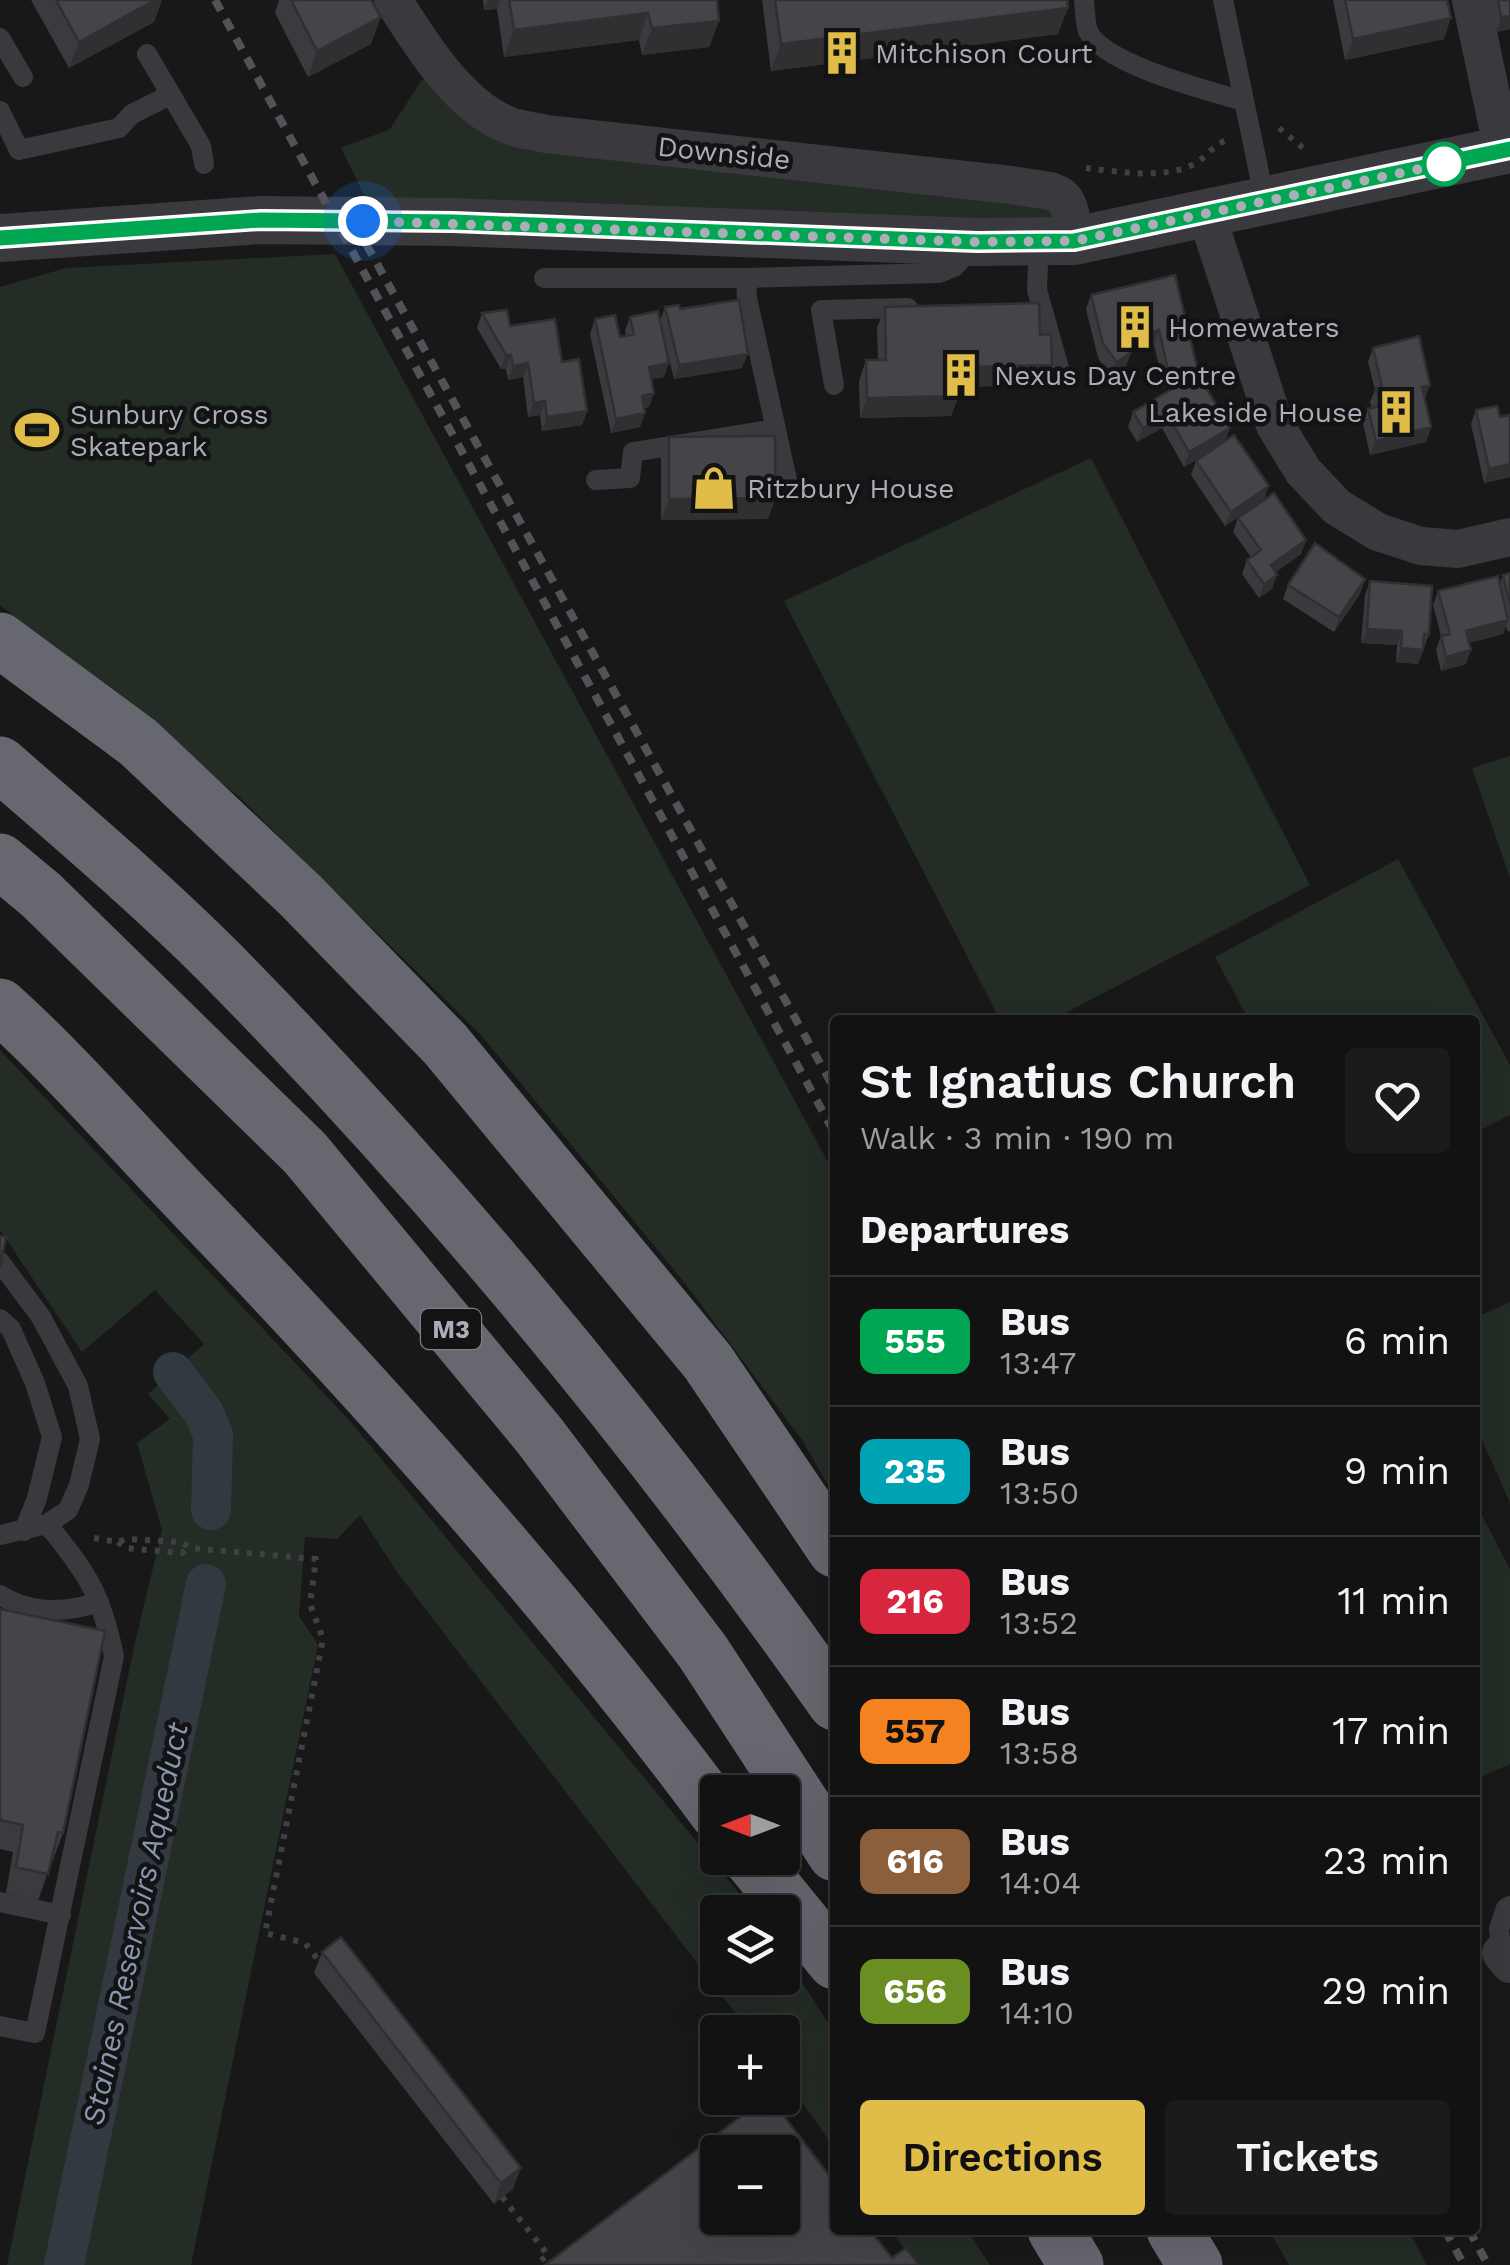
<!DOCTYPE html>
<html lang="en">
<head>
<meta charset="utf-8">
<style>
  body { margin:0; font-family:"Work Sans",sans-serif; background:#1b1b1c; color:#f1f3f6; height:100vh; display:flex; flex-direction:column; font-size:38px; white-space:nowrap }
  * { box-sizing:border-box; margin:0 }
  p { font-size:32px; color:#9c9ea0 }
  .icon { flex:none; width:55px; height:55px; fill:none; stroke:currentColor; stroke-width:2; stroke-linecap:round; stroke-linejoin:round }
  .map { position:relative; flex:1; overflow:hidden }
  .panel { position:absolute; left:830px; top:1015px; width:650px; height:1220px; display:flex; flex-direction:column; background:#121213; border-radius:10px; box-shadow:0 10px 40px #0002,0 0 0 2px #313233 }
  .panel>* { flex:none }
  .badge { padding:0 20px; border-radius:15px; font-size:35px; line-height:65px }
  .needle { width:65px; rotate:270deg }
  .buttons { position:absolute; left:700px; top:1775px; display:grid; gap:20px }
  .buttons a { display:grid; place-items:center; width:100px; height:100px; border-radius:10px; background:#121213; box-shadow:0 10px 40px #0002,0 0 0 2px #313233; font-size:50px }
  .you { position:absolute; width:50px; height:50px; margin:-25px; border:8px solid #fff; border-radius:50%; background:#1a73e8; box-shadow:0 0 0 15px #1a73e833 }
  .map>.badge { position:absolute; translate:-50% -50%; box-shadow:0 0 0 5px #fff }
  h2 { padding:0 30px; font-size:38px; line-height:90px }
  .round { display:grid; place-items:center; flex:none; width:105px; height:105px; border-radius:10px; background:#1b1b1c }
  .summary { display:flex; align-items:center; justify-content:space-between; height:170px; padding:0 30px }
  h1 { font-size:48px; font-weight:600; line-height:75px }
  .primary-button { display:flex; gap:20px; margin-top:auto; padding:20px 30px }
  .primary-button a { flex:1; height:115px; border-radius:10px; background:#e0bd49; color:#111; font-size:40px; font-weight:600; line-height:115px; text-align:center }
  .primary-button a+a { background:#1b1b1c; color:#f1f3f6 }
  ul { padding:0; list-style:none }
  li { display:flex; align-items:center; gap:30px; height:130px; padding:0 30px; border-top:2px solid #313233 }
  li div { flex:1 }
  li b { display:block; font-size:38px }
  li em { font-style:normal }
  li .badge { min-width:110px; font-weight:700; text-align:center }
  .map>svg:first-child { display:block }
  .green { fill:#242c26 }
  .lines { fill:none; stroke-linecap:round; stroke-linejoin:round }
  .canal { stroke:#323941; stroke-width:40 }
  .path { stroke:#3f4045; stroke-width:6; stroke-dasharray:5 8; stroke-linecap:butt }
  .service { stroke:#39393e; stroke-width:20 }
  .minor { stroke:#39393e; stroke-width:38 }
  .tertiary { stroke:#39393e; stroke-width:48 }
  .motorway { stroke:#66676f; stroke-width:55 }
  .rail { stroke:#525359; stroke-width:8; stroke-dasharray:12 10; stroke-linecap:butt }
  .wall { fill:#3b3b3f }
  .shaded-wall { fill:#303033 }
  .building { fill:#454549; stroke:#303033; stroke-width:2.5; fill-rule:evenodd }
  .line-casing { stroke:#fff; stroke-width:22 }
  .line { stroke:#00a651; stroke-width:15 }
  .walk { stroke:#abaeb8; stroke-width:10; stroke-dasharray:0 18 }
  .stop-dot { fill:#fff; stroke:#00a651; stroke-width:5 }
  .labels { text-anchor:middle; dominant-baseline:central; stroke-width:9; stroke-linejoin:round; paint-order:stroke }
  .shield { fill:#131314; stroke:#7d8087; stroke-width:2.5 }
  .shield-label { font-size:25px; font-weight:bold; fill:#abaeb8 }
  .poi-label { font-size:28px; fill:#abaeb8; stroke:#131314; text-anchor:start }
  .street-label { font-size:28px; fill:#abaeb8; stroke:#131314 }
  .water-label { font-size:30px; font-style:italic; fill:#8698af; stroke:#131314 }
</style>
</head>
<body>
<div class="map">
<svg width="1510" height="2265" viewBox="0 0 1510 2265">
  <rect width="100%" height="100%" fill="#181819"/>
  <path class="green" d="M442,71L506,125L1060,193L1074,241L367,201L341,148L390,129L421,81Z
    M335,254L835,1175V1497L802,1440L684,1282L481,1035L238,796L0,605V287L66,268Z
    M1091,458L1310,885L1052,1020H1000L784,601Z
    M1510,756V878L1472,768Z
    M1398,859L1510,1065V1115L1475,1133V1020H1249L1215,957Z
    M0,1050L349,1420L754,1911L718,1912V1978H782L783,1954L835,2033V2149L783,2075L782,2032H750L397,1572L360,1515L337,1539L305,1537L299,1616L318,1645L191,2265H7L134,1647L162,1530L137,1443L170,1419L148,1394L204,1344L155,1290L82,1352L0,1230Z
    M1510,1302V1503L1475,1424V1318Z
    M1475,1502L1510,1569V1764L1475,1780Z
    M891,2230H967L990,2265H915Z
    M1269,2230H1408L1427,2265H1289Z"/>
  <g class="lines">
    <path class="canal" d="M173,1372L204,1413L213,1435L211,1510
      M64,2265L206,1584"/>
    <path class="path" d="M1279,128L1303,148
      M1086,168C1121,172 1165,180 1196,163C1209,155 1213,144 1228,140
      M94,1538L118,1542L126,1539L182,1542L190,1548L316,1559L310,1604L323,1639L265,1933L305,1943L322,1965
      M118,1542L125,1548L182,1553L190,1548
      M502,2197L548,2255L535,2265"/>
    <path class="service" d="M1084,0C1085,9 1085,23 1088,31C1104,65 1208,90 1243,101
      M1223,0L1265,201
      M0,38L23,77
      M147,54L201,146L204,164
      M0,111L19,150L119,128L132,114L170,95
      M1039,241L1037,290L1059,368
      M544,278H746L939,273L954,267L973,247
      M746,278L747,298L789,489
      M834,385L821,310L908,308
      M596,480L630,478L633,452L776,429
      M0,1262L41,1317L78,1386L90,1439L79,1485L68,1510L47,1524L0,1535
      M0,1319L11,1329L35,1383L52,1437L37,1498L24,1531
      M0,1595C31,1614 66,1613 99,1602
      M0,1902L61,1915
      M1501,1953L1499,1929L1506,1908L1510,1906
      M0,2026L35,2033L114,1656C101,1593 87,1573 47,1524"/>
    <path class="minor" d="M393,0C420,43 459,106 508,125C519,130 534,131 546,134L1011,185C1063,194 1069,185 1074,241
      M1471,0L1503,151
      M1207,216L1275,425L1303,471L1337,507L1378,532L1421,546L1458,549L1510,537
      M1501,1953L1510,1964"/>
    <path class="tertiary" d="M0,238L261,220L453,222L977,242L1074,241L1510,149"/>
    <path class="motorway" d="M0,640L138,742L301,896L445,1044L708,1362L835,1550
      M0,764C73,828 149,892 218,961C444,1190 650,1440 835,1703
      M0,861L41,895L305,1153L539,1435L703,1652L835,1854
      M0,1006C69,1068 130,1140 195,1207C380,1400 558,1599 718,1814
      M750,1858L835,1962
      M1055,2230L1076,2265
      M1174,2230L1195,2265"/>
    <path class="rail" d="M215,0L835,1134
      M345,206L835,1090
      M1445,2230L1464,2265
      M1469,2230L1488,2265"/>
  </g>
  <path class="wall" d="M31,0H162L154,22L69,68Z
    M279,0H371V44L308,77L275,13Z
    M483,0H717L719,21L709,47L642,55L639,40L504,57L497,9L484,10Z
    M762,0H1067L1058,34L771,71Z
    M1333,0H1447L1444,39L1345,60Z
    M1490,0H1510V29L1496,32Z
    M1175,275L1197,367L1193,377L1225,441L1264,500L1306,540L1301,554L1276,572L1272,589L1259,598L1242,574L1247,560L1251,557L1233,532L1238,518L1254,507L1225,526L1191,475L1196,461L1216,448L1184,467L1162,428L1137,442L1128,427L1133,412L1183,383L1164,388L1154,345L1130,350L1131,352L1126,366L1111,376L1098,358L1086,309L1091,295Z
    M665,307L680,309L742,368L674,379L660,321Z
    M885,307L1040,335L1052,365L1044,385L959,387L951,416L860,418L859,381L866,360H878L877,328Z
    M482,313L510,326L562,362L587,411L582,425L542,431L540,415L528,417L523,377L508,380L506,369H501L477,328Z
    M630,317L664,377L652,379L654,393L649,407L644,408L645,413L640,427L611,433L590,334L595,319L620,337L626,336L625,331Z
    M1373,348L1425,399L1431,427L1426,442L1370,455L1363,423L1368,409L1372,408L1370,402L1375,390L1368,362Z
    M1476,410L1500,417L1510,415V477L1484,483L1471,424Z
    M669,437L775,498L768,519L661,520V457Z
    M1510,573V631L1508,632L1506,626L1503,634L1469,643L1466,664L1441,671L1436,650L1441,636L1433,605L1438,591L1500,583L1503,575Z
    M1370,581L1429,634L1418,664L1396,662L1397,645L1361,643L1365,595Z
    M1288,585L1360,594L1334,632L1283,599Z
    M0,1609L63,1833L53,1860H52L38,1901L6,1893L13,1852L0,1849Z
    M322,1952L513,2189L494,2204L314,1973Z"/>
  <path class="shaded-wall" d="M155,0H162L154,22L69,68L79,42Z
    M488,0H500L497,9L484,10Z
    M1068,8L1058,34L771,71L781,44Z
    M648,13L639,40L504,57L514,30Z
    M1510,16V29L1496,32L1501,17Z
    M381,17L371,44L308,77L317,51Z
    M1451,18L1444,39L1345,60L1353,39Z
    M719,21L709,47L642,55L652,28Z
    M1159,330L1154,345L1118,353L1123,339Z
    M1131,352L1126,366L1111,376L1117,362Z
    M748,354L742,368L674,379L679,365Z
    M506,355H511L506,369H501Z
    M528,363L523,377L508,380L513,366Z
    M669,363L664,377L644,381L649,367Z
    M1052,365L1044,385L951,387L958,367Z
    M1197,367L1192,381L1164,388L1169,374Z
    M1430,385L1425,399L1422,387Z
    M654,393L649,407L637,410L642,396Z
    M959,396L951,416L860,418L867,398Z
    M545,401L540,415L528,417L534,403Z
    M587,411L582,425L542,431L547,417Z
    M645,413L640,427L611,433L616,419Z
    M1167,414L1162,428L1137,442L1143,428Z
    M1431,427L1426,442L1370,455L1376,441Z
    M1230,428L1225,442L1184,467L1189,452Z
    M1510,464V477L1484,483L1489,469Z
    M1269,486L1264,500L1225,526L1231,512Z
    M775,498L768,519L661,520L669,499Z
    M1306,540L1301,554L1266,579L1271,565Z
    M1277,575L1272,589L1259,598L1264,584Z
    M1365,579L1360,594L1334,632L1339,617Z
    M1508,620L1503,634L1461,645L1466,631Z
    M1367,629L1402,631L1397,645L1361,643Z
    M1401,648L1423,650L1418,664L1396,662Z
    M1471,650L1466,664L1441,671L1446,657Z
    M521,2168L513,2189L494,2204L501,2183Z"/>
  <path class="building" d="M56,0H155L79,42Z
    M291,0H371L381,17L317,51Z
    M509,0H717L719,21L652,28L648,13L514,30Z
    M775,0H1067L1068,8L781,44Z
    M1345,0H1447L1451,18L1353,39Z
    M1498,0H1510V16L1501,17Z
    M1175,275L1197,367L1169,374L1159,330L1123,339L1131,352L1117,362L1103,344L1091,295Z
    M739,300L748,354L679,365L665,307L679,305L680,309Z
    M1039,303L1040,335L1051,334L1052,365L958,367L959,396L867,398L866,360H886L885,307Z
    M507,310L510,326L555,319L562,362L579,359L587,411L547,417L545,401L534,403L528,363L513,366L511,355H506L482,313Z
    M658,311L669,363L649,367L654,393L642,396L645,413L616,419L595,319L615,315L620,337L634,334L630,317Z
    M1419,336L1430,385L1422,387L1431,427L1376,441L1368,409L1380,406L1376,388L1382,387L1373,348Z
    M1198,374L1230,428L1189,452L1167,414L1143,428L1133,412Z
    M1497,406L1500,417L1510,415V464L1489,469L1476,410Z
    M1234,435L1269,486L1231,512L1196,461Z
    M775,436V498L669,499V437Z
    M1274,493L1306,540L1271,565L1277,575L1264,584L1247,560L1261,550L1238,518Z
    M1315,543L1365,579L1339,617L1288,585Z
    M1510,573V605L1503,575Z
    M1498,576L1508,620L1466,631L1471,650L1446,657L1441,636L1450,634L1438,591Z
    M1370,581L1432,586L1429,634H1424L1423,650L1401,648L1402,631L1367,629Z
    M0,1236L6,1237L0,1268Z
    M0,1609L105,1631L63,1833L58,1832L48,1874L16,1867L23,1825L0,1820Z
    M341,1937L521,2168L501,2183L322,1952Z
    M765,2098H770L835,2183V2230H870L892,2258L906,2248L919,2265H545ZM718,2152H782V2218H718Z"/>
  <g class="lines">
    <g class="line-casing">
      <path id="line" d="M0,238L261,220L453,222L977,242L1074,241L1510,149"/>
    </g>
    <use href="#line" class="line"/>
    <path class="walk" d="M363,221L977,242L1074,241L1444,164"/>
  </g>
  <defs>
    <g id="building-bare" transform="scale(3.45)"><path d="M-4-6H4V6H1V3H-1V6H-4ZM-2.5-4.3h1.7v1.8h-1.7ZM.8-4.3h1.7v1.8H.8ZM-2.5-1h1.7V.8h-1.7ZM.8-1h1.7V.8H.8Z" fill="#e0bd49" stroke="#131314" stroke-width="2.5" paint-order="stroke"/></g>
    <g id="stadium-bare" transform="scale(3.45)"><path d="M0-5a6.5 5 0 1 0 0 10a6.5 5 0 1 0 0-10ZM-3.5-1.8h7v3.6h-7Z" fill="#e0bd49" stroke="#131314" stroke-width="2.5" paint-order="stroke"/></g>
    <g id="shop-bare" transform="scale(3.45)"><path d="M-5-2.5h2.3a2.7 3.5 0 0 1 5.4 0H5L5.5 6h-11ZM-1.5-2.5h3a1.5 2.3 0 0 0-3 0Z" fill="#e0bd49" stroke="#131314" stroke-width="2.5" paint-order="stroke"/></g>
  </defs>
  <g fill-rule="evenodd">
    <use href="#building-bare" x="842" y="53"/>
    <use href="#building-bare" x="1135" y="327"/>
    <use href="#building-bare" x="961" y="375"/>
    <use href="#building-bare" x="1396" y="412"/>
    <use href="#stadium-bare" x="37" y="430"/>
    <use href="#shop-bare" x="714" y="488"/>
  </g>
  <circle class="stop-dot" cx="1444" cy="164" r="20"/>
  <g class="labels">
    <rect class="shield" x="421" y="1309" width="60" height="40" rx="8"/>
    <g class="shield-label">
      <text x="451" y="1329">M3</text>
    </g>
    <g class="poi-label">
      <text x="875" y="53">Mitchison Court</text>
      <text x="1168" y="327">Homewaters</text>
      <text x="994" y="375">Nexus Day Centre</text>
      <text x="1363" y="412" text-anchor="end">Lakeside House</text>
      <text x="70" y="414">Sunbury Cross<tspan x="70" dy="32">Skatepark</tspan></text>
      <text x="747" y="488">Ritzbury House</text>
    </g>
    <g class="street-label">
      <text transform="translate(724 153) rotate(6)">Downside</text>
    </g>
    <g class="water-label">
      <text transform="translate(135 1924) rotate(-78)">Staines Reservoirs Aqueduct</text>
    </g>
  </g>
</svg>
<div class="buttons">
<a><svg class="needle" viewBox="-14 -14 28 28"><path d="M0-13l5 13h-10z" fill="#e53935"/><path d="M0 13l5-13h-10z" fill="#9c9ea0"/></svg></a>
<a><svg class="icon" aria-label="layers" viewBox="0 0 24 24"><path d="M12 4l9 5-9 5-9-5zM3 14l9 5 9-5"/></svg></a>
<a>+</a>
<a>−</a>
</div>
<div class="you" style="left:363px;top:221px"></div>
<section class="panel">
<div class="summary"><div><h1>St Ignatius Church</h1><p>Walk · 3 min · 190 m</p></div><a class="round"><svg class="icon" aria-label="heart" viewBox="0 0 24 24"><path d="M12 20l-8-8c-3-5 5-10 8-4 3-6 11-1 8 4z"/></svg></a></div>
<h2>Departures</h2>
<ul>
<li><span class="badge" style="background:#00a651;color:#fff">555</span><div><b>Bus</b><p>13:47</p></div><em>6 min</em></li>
<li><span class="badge" style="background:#00a3b4;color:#fff">235</span><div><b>Bus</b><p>13:50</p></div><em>9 min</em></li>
<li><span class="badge" style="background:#d7263d;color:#fff">216</span><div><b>Bus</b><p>13:52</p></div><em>11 min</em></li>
<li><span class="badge" style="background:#f58220;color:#111">557</span><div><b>Bus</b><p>13:58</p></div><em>17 min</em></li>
<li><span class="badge" style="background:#8b5e3c;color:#fff">616</span><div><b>Bus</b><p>14:04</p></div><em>23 min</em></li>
<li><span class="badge" style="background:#6b8e23;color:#fff">656</span><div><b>Bus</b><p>14:10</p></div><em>29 min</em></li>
</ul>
<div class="primary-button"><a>Directions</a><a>Tickets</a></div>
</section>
</div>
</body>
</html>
